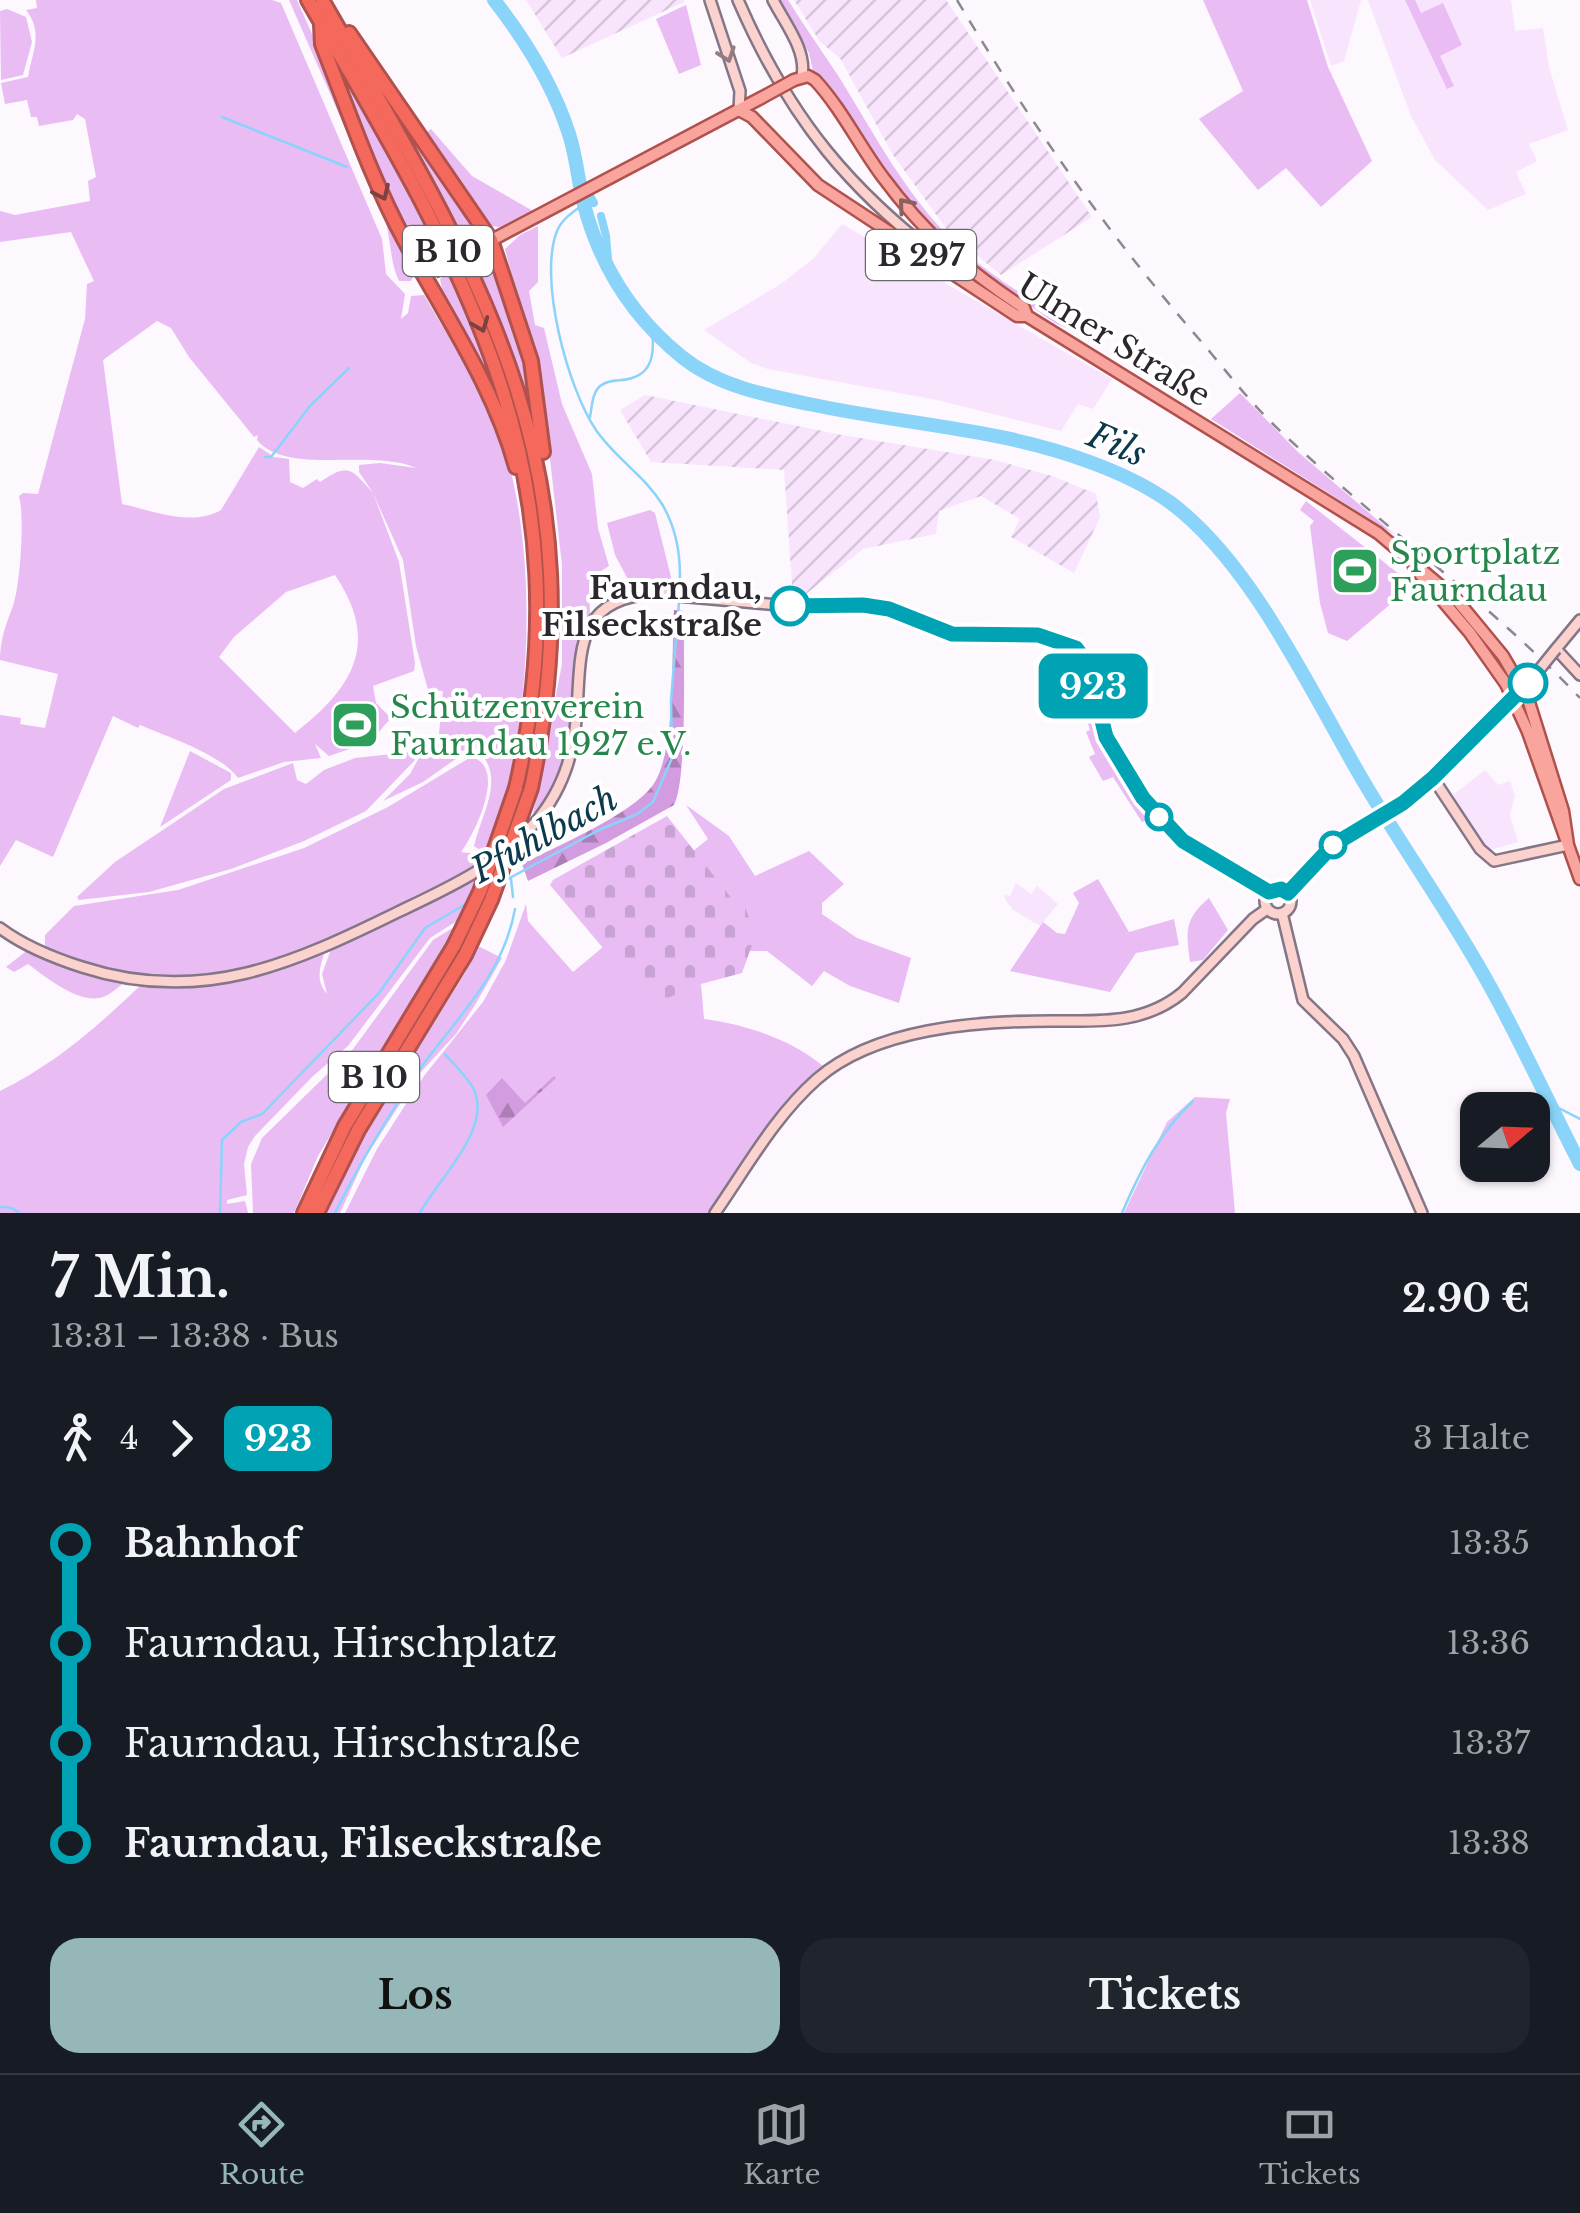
<!DOCTYPE html>
<html lang="de">
<head>
<meta charset="utf-8">
<style>
  body { margin:0; font-family:"Libre Baskerville",serif; background:#20242c; color:#f1f3f6; height:100vh; display:flex; flex-direction:column; font-size:38px; white-space:nowrap }
  * { box-sizing:border-box; margin:0 }
  p { font-size:32px; color:#9ea1a6 }
  .icon { flex:none; width:55px; height:55px; fill:none; stroke:currentColor; stroke-width:2; stroke-linecap:round; stroke-linejoin:round }
  .map { position:relative; height:1213px; overflow:hidden }
  .sheet { display:flex; flex-direction:column; background:#171b24; flex:1 }
  .sheet>* { flex:none }
  .badge { padding:0 20px; border-radius:15px; font-size:35px; line-height:65px }
  .needle { width:65px; rotate:71deg }
  .fabs { position:absolute; left:1460px; top:1092px; display:grid; gap:20px }
  .fabs a { display:grid; place-items:center; width:90px; height:90px; border-radius:20px; background:#171b24; box-shadow:0 2px 8px #0004; font-size:50px }
  .map>.badge { position:absolute; translate:-50% -50%; box-shadow:0 0 0 5px #fff }
  .legs { display:flex; align-items:center; gap:15px; height:110px; padding:0 50px; font-size:32px }
  .legs p { margin-inline-start:auto }
  .summary { display:flex; align-items:center; justify-content:space-between; height:170px; padding:0 50px }
  h1 { font-size:55px; font-weight:800; line-height:75px }
  .action { display:flex; gap:20px; margin-top:auto; padding:20px 50px }
  .action a { flex:1; height:115px; border-radius:30px; background:#95b7b7; color:#111; font-size:40px; font-weight:800; line-height:115px; text-align:center }
  .action a+a { background:#20242c; color:#f1f3f6 }
  ul { padding:0 50px; list-style:none }
  li { display:flex; align-items:center; gap:35px; height:100px; font-size:38px }
  li i { display:grid; place-items:center; width:15px; height:100%; margin:0 12px; background:currentColor }
  li i::after { content:''; width:25px; height:25px; margin:-12px; border:8px solid; border-radius:50%; background:#171b24 }
  li p { margin-inline-start:auto }
  li:first-child i { background:linear-gradient(#0000 50%,currentColor 0) }
  li:last-child i { background:linear-gradient(currentColor 50%,#0000 0) }
  .menu { display:flex; justify-content:space-around; align-items:center; height:140px; border-top:2px solid #363941; background:#171b24; font-size:28px; color:#9ea1a6 }
  .menu a { display:grid; justify-items:center; gap:5px }
  .menu .on { color:#95b7b7 }
  .map>svg:first-child { display:block }
  .built { fill:#f9e4fd }
  .industrial { fill:url(#industrial-furrows) }
  .green { fill:#e9bcf4; fill-rule:evenodd }
  .forest { fill:url(#forest-firs) }
  .cemetery { fill:url(#cemetery-stones) }
  .lines { fill:none; stroke-linecap:round; stroke-linejoin:round }
  .stream { stroke:#8ad4fa; stroke-width:2.5 }
  .canal { stroke:#8ad4fa; stroke-width:8 }
  .river { stroke:#8ad4fa; stroke-width:14 }
  .secondary-casing { stroke:#837687; stroke-width:14 }
  .primary-casing { stroke:#af524d; stroke-width:15 }
  .highway-casing { stroke:#af524d; stroke-width:18 }
  .secondary { stroke:#fcd2ce; stroke-width:9 }
  .primary { stroke:#f9a59e; stroke-width:10 }
  .highway { stroke:#f5695d; stroke-width:12 }
  .rail { stroke:#8d888f; stroke-width:2.5; stroke-dasharray:12 12; stroke-linecap:butt }
  .secondary-bridge-casing { stroke:#837687; stroke-width:14; stroke-linecap:butt }
  .primary-bridge-casing { stroke:#af524d; stroke-width:15; stroke-linecap:butt }
  .highway-bridge-casing { stroke:#af524d; stroke-width:18; stroke-linecap:butt }
  .secondary-bridge { stroke:#fcd2ce; stroke-width:9 }
  .primary-bridge { stroke:#f9a59e; stroke-width:10 }
  .highway-bridge { stroke:#f5695d; stroke-width:12 }
  .oneway { stroke:#947c7e }
  .oneway2 { stroke:#7c4141 }
  .oneway3 { stroke:#886060 }
  .line-1-casing { stroke:#fff; stroke-width:22 }
  .line-1 { stroke:#00a3b4; stroke-width:15 }
  .stop-1-dot { fill:#fff; stroke:#00a3b4; stroke-width:5 }
  .labels { text-anchor:middle; dominant-baseline:central; stroke-width:8; stroke-linejoin:round; paint-order:stroke }
  .shield { fill:#fff; stroke:#6b686d; stroke-width:2.5 }
  .shield-label { font-size:30px; font-weight:bold; fill:#2c272e }
  .street-label { font-size:32px; fill:#2c272e; stroke:#fff }
  .leisure-label { font-size:32px; fill:#27864d; stroke:#fff; text-anchor:start }
  .stop-label { font-size:32px; font-weight:bold; fill:#2c272e; stroke:#fff; text-anchor:end }
  .water-label { font-size:35px; font-style:italic; fill:#0d394c; stroke:#fff }
</style>
</head>
<body>
<div class="map">
<svg width="1580" height="1213" viewBox="0 0 1580 1213">
  <defs>
    <pattern id="industrial-furrows" width="10" height="10" patternUnits="userSpaceOnUse" patternTransform="scale(2.5)"><rect width="10" height="10" fill="#f9e4fd"/><path d="M-1 1l2-2M0 10L10 0M9 11l2-2" fill="none" stroke="#d6c4d9"/></pattern>
    <pattern id="forest-firs" width="22" height="20" patternUnits="userSpaceOnUse" patternTransform="scale(2.5)"><rect width="22" height="20" fill="#d39be0"/><path d="M5 1l3.5 6h-7zM16 11l3.5 6h-7z" fill="#ab7eb6"/></pattern>
    <pattern id="cemetery-stones" width="16" height="16" patternUnits="userSpaceOnUse" patternTransform="scale(2.5)"><rect width="16" height="16" fill="#e9bcf4"/><path d="M2 7V4a2 2 0 0 1 4 0v3zM10 15v-3a2 2 0 0 1 4 0v3z" fill="#c8a2d2"/></pattern>
  </defs>
  <rect width="100%" height="100%" fill="#fdf7fe"/>
  <path class="built" d="M1310,0H1361L1344,61L1331,66Z
    M1368,0H1511L1515,31L1543,28L1549,67L1568,130L1529,144L1537,161L1516,172L1526,194L1488,210L1435,160L1411,116Z
    M842,224L1112,379L1093,409L1078,404L1061,431L937,400L768,369L751,363L704,330L781,284L814,258Z
    M1485,770L1498,785L1510,781L1515,796L1510,815L1518,842L1487,851L1453,795Z
    M1016,883L1031,894L1037,886L1058,904L1040,926L1013,910L1006,901L1004,895L1010,896Z"/>
  <path class="industrial" d="M526,0H684V2L562,58Z
    M794,0H946L1092,217L1001,275L948,231L893,155L840,58L820,42Z
    M645,395L842,435L995,460L1052,476L1096,494L1100,517L1074,573L1011,537L1020,519L981,496L939,511L936,534L863,549L801,598H793L784,470L651,462L620,410Z"/>
  <path class="green" d="M36,0H272L281,3L382,239L386,274L405,294L401,319L408,313L411,296L424,295C450,340 482,386 500,435C541,550 532,733 490,846L480,850L474,846C481,814 508,776 476,749H470L423,782L383,801L410,774L425,747L438,745L443,691L428,690L416,646L403,560L373,493L399,562L415,663L414,671L373,686L376,703L391,718L370,742L329,756L315,744L321,758L284,762L238,778C221,754 168,737 140,725L138,728L113,716L53,857L16,840L0,866V715L21,718L20,724L45,728L58,674L0,660C0,640 6,624 13,606C20,586 25,518 19,496L23,493L38,494L85,319L87,284L94,281L71,232L0,242V211L15,215L90,201L88,181L96,177L85,119L77,114L73,120L39,126L37,117H31L27,100L5,104L1,83L28,77C32,52 44,33 26,10L37,8ZM157,321L171,328L189,357L254,437L258,435L257,440C286,476 372,448 416,468L380,463L359,465V472L373,493C351,469 350,462 320,482L317,479L303,488L290,482L289,459L274,457L259,447L221,510C192,527 154,511 122,504L103,360ZM335,575C381,643 353,688 295,733L219,657L234,637L286,592Z
    M289,0H297L416,270L411,281H399C390,263 391,239 385,219Z
    M778,0H788C804,26 822,51 839,77C875,135 904,192 953,241C990,278 1036,301 1078,330L1079,334L1055,323L958,255L899,189L822,79L813,71L809,53Z
    M1203,0H1307L1328,67L1372,161L1321,207L1286,168L1258,190L1199,119L1243,91Z
    M1405,0H1415L1421,13L1443,3L1462,45L1440,56L1454,86L1447,89Z
    M686,5L701,65L679,74L656,19Z
    M7,9L26,17L32,42L23,75L1,80L0,11Z
    M334,60L446,258L438,263L422,261C387,196 359,129 334,60Z
    M369,70L483,237L482,239L466,247Z
    M431,129L472,176L533,211L504,228L492,226L427,132Z
    M538,226V282L529,291L535,325L544,328L562,404L592,474L598,528L609,566L592,577L589,584L590,615L578,644L566,758L548,796L533,814L562,664V565L543,397L505,249L520,235Z
    M490,252C509,308 526,361 533,419L512,351L474,262Z
    M452,271L468,307L512,432L444,297L440,279Z
    M1240,393L1298,452L1395,535L1211,419Z
    M1306,501L1413,585L1347,641L1328,633L1320,603L1310,526L1314,521L1300,510Z
    M650,510L655,513L673,585L630,583L615,555L607,523Z
    M1076,648L1085,657L1096,704L1124,771L1119,774L1153,817L1142,822L1113,777L1103,781L1089,757L1095,754L1086,732L1090,730L1064,655Z
    M190,751L231,773V780L160,827Z
    M410,752L415,760L366,811L304,841L231,869L149,892L79,900L77,897L115,862L224,789L293,763L297,780L306,784L324,770L355,758Z
    M471,757C508,766 475,833 461,852L478,854L488,850L484,862C446,883 406,901 367,920C354,927 341,936 327,943C233,987 140,989 45,949V935L74,906L178,890L304,848L388,807Z
    M686,805L729,836L755,876L809,851L844,884L822,903V914L857,938L911,958L899,1003L850,986L824,971L812,986L767,951H747L732,900L692,852L708,839Z
    M480,873L460,919L430,938L348,1046L313,1076L255,1136L248,1147L244,1164L247,1195L227,1200V1204L245,1201L248,1213H0V1091C55,1064 97,1027 141,985C220,990 253,980 325,951C320,967 315,980 327,994L322,974L331,949L411,911Z
    M1098,879L1129,932L1174,919L1179,945L1136,953L1110,992L1010,971L1043,922L1057,933L1065,934L1079,903L1073,893Z
    M1209,898L1228,930L1203,960L1190,962C1186,932 1184,919 1209,898Z
    M526,904L528,921L573,972L603,947L651,1004L701,984L704,1019C744,1024 794,1040 824,1067L798,1092L715,1213H345L377,1149L424,1076L483,1002L506,960Z
    M456,926L318,1156L294,1213H253L251,1164L262,1138L353,1049L433,940Z
    M478,946L502,958L475,1005L456,1034L420,1073L365,1158L340,1213H327L366,1132L465,973Z
    M29,949L66,965L124,983C118,987 110,995 103,997C79,1005 46,977 28,964L14,972L6,967Z
    M1195,1097L1230,1099L1226,1113L1235,1213H1124L1167,1122Z"/>
  <path class="forest" d="M674,610L684,611C683,650 688,778 674,805L606,843L528,881L522,864C557,846 631,815 653,785C677,750 671,655 674,610Z
    M554,1076L556,1078L503,1127L486,1095L502,1078L525,1103Z"/>
  <path class="cemetery" d="M667,816L732,899L741,898L756,934L742,973L701,984L651,1005L550,885L553,880Z"/>
  <g class="lines">
    <path class="stream" d="M222,117L347,167
      M584,204C574,211 562,219 557,231C538,279 568,389 596,430C615,458 644,475 662,504C678,531 682,563 679,594
      M590,417C592,407 592,393 600,386C611,378 621,382 632,378C655,371 654,348 652,329
      M265,457H271L310,406L349,368
      M511,879L513,897
      M506,880L599,830L637,814L653,802L672,758L671,700L679,602
      M1547,1102L1580,1119
      M0,1207L12,1208L19,1213
      M220,1213L222,1140L241,1122L262,1114L379,993L425,928L469,902
      M335,1213C359,1164 387,1118 417,1073C454,1020 503,977 515,909
      M420,1213C437,1180 490,1132 475,1092C470,1079 454,1065 445,1054
      M1122,1213C1140,1171 1159,1133 1193,1101"/>
    <path class="canal" d="M576,170L594,203
      M601,216L606,236L609,271"/>
    <path class="river" d="M494,0C526,41 553,84 569,134C576,155 578,179 583,201C599,264 631,316 682,357C718,386 765,395 809,404C901,424 998,428 1087,461C1115,471 1146,485 1171,503C1254,565 1312,695 1365,784C1406,853 1453,918 1491,988C1523,1046 1550,1106 1580,1164"/>
    <g class="secondary-casing">
      <path id="secondary" d="M710,0L740,91L739,110
        M738,0C789,118 851,194 956,270
        M773,0C784,22 807,50 802,76
        M1580,620L1556,649L1580,675
        M1433,778L1480,849L1494,861L1568,845
        M1265 901a13 13 0 1 1 26 0a13 13 0 1 1-26 0Z
        M1288,893L1333,845L1410,798L1458,755
        M1282,913L1303,1000L1343,1039L1354,1056L1422,1213
        M0,928C24,946 54,958 82,967C202,1006 294,963 400,911C446,889 499,865 533,825C555,800 569,769 574,737C585,672 562,598 655,594L790,606L863,605L889,609L952,635L1023,634L1066,642L1076,648L1088,664L1100,721L1114,755L1159,817L1183,841L1269,891
        M715,1213C747,1167 775,1116 817,1079C875,1028 977,1021 1051,1021C1098,1021 1143,1025 1182,993L1253,919L1267,909"/>
    </g>
    <g class="primary-casing">
      <path id="primary" d="M794,80L808,76L815,80C841,108 859,145 882,176C925,234 965,269 1024,308L1027,316
        M739,110L752,117L818,185L1017,316H1027L1378,533L1456,599L1503,656L1528,699L1563,811L1568,845
        M488,242L761,98
        M1414,567L1470,633L1506,684L1528,732L1580,879"/>
    </g>
    <g class="highway-casing">
      <path id="highway" d="M308,0C462,266 589,468 516,788
        M322,0C479,273 600,459 531,788
        M321,25L322,44C348,110 371,178 405,241C444,314 494,386 516,467
        M349,33L491,240L531,361L543,452
        M304,1213L345,1126L454,946
        M317,1213L358,1130L465,955"/>
    </g>
    <use href="#secondary" class="secondary"/>
    <use href="#primary" class="primary"/>
    <use href="#highway" class="highway"/>
    <path class="rail" d="M957,0C1029,121 1107,233 1199,339C1224,368 1247,399 1274,425C1373,520 1486,599 1580,698"/>
    <g class="secondary-bridge-casing">
      <path id="secondary-bridge" d="M1458,755L1518,696L1556,649"/>
    </g>
    <g class="primary-bridge-casing">
      <path id="primary-bridge" d="M761,98L794,80
        M434,272L482,246"/>
    </g>
    <g class="highway-bridge-casing">
      <path id="highway-bridge" d="M454,946L480,892L516,788
        M465,955L491,900L531,788"/>
    </g>
    <use href="#secondary-bridge" class="secondary-bridge"/>
    <use href="#primary-bridge" class="primary-bridge"/>
    <use href="#highway-bridge" class="highway-bridge"/>
  </g>
  <defs><path id="oneway-chevron" d="M-2-3.5L2.5 0L-2 3.5" fill="none" stroke-width="1.6" stroke-linecap="round" stroke-linejoin="round" transform="scale(2.5)"/></defs>
  <use class="oneway" href="#oneway-chevron" transform="translate(727 55) rotate(71)"/>
  <g class="oneway2">
    <use href="#oneway-chevron" transform="translate(382 193) rotate(65)"/>
    <use href="#oneway-chevron" transform="translate(481 325) rotate(68)"/>
  </g>
  <use class="oneway3" href="#oneway-chevron" transform="translate(905 205) rotate(-130)"/>
  <g class="lines">
    <g class="line-1-casing">
      <path id="line-1" d="M790,606L863,605L889,609L952,634L1038,635L1076,648L1088,664L1106,737L1143,798L1183,841L1269,892L1281,889L1288,893L1333,845L1403,803L1433,778L1528,683"/>
    </g>
    <use href="#line-1" class="line-1"/>
  </g>
  <defs>
    <g id="stadium-square" transform="scale(2.5)"><rect x="-9" y="-9" width="18" height="18" rx="4" fill="#2e9e5b" stroke="#fff"/><path d="M0-5a6.5 5 0 1 0 0 10a6.5 5 0 1 0 0-10ZM-3.5-1.8h7v3.6h-7Z" fill="#fff"/></g>
  </defs>
  <g fill-rule="evenodd">
    <use href="#stadium-square" x="1355" y="571"/>
    <use href="#stadium-square" x="355" y="725"/>
  </g>
  <g class="stop-1-dot">
    <circle cx="790" cy="606" r="18"/>
    <circle cx="1528" cy="683" r="18"/>
    <circle cx="1159" cy="817" r="12"/>
    <circle cx="1333" cy="845" r="12"/>
  </g>
  <g class="labels">
    <g class="shield">
      <rect x="403" y="226" width="90" height="50" rx="8"/>
      <rect x="866" y="230" width="110" height="50" rx="8"/>
      <rect x="329" y="1052" width="90" height="50" rx="8"/>
    </g>
    <g class="shield-label">
      <text x="448" y="251">B 10</text>
      <text x="921" y="255">B 297</text>
      <text x="374" y="1077">B 10</text>
    </g>
    <g class="street-label">
      <text transform="translate(1114 340) rotate(32)">Ulmer Straße</text>
    </g>
    <g class="leisure-label">
      <text x="1390" y="553">Sportplatz<tspan x="1390" dy="37">Faurndau</tspan></text>
      <text x="390" y="707">Schützenverein<tspan x="390" dy="37">Faurndau 1927 e.V.</tspan></text>
    </g>
    <g class="stop-label">
      <text x="762" y="588">Faurndau,<tspan x="762" dy="37">Filseckstraße</tspan></text>
    </g>
    <g class="water-label">
      <text transform="translate(1117 444) rotate(23)">Fils</text>
      <text transform="translate(544 834) rotate(-29)">Pfuhlbach</text>
    </g>
  </g>
</svg>
<div class="fabs">
<a><svg class="needle" viewBox="-14 -14 28 28"><path d="M0-13l5 13h-10z" fill="#e53935"/><path d="M0 13l5-13h-10z" fill="#9ea1a6"/></svg></a>
</div>
<b class="badge" style="left:1093px;top:686px;background:#00a3b4;color:#fff">923</b>
</div>
<section class="sheet">
<div class="summary"><div><h1>7 Min.</h1><p>13:31 – 13:38 · Bus</p></div><b>2.90 €</b></div>
<div class="legs"><svg class="icon" aria-label="walk" viewBox="0 0 24 24"><circle cx="13" cy="4" r="2"/><path d="M13 8l-2 6 4 7M11 14l-3 7M7 12l3-4h3l4 4"/></svg>4<svg class="icon" aria-label="forward" viewBox="0 0 24 24"><path d="M9 5l7 7-7 7"/></svg><b class="badge" style="background:#00a3b4;color:#fff">923</b><p>3 Halte</p></div>
<ul>
<li><i style="color:#00a3b4"></i><b>Bahnhof</b><p>13:35</p></li>
<li><i style="color:#00a3b4"></i><span>Faurndau, Hirschplatz</span><p>13:36</p></li>
<li><i style="color:#00a3b4"></i><span>Faurndau, Hirschstraße</span><p>13:37</p></li>
<li><i style="color:#00a3b4"></i><b>Faurndau, Filseckstraße</b><p>13:38</p></li>
</ul>
<div class="action"><a>Los</a><a>Tickets</a></div>
</section>
<nav class="menu">
<a class="on"><svg class="icon" aria-label="directions" viewBox="0 0 24 24"><path d="M12 3l9 9-9 9-9-9zM9 14v-3h6M13 9l2 2-2 2"/></svg>Route</a>
<a><svg class="icon" aria-label="map" viewBox="0 0 24 24"><path d="M3 6l6-2 6 2 6-2v14l-6 2-6-2-6 2zM9 4v14M15 6v14"/></svg>Karte</a>
<a><svg class="icon" aria-label="tickets" viewBox="0 0 24 24"><path d="M3 7h18v10H3zM15 7v10"/></svg>Tickets</a>
</nav>
</body>
</html>
